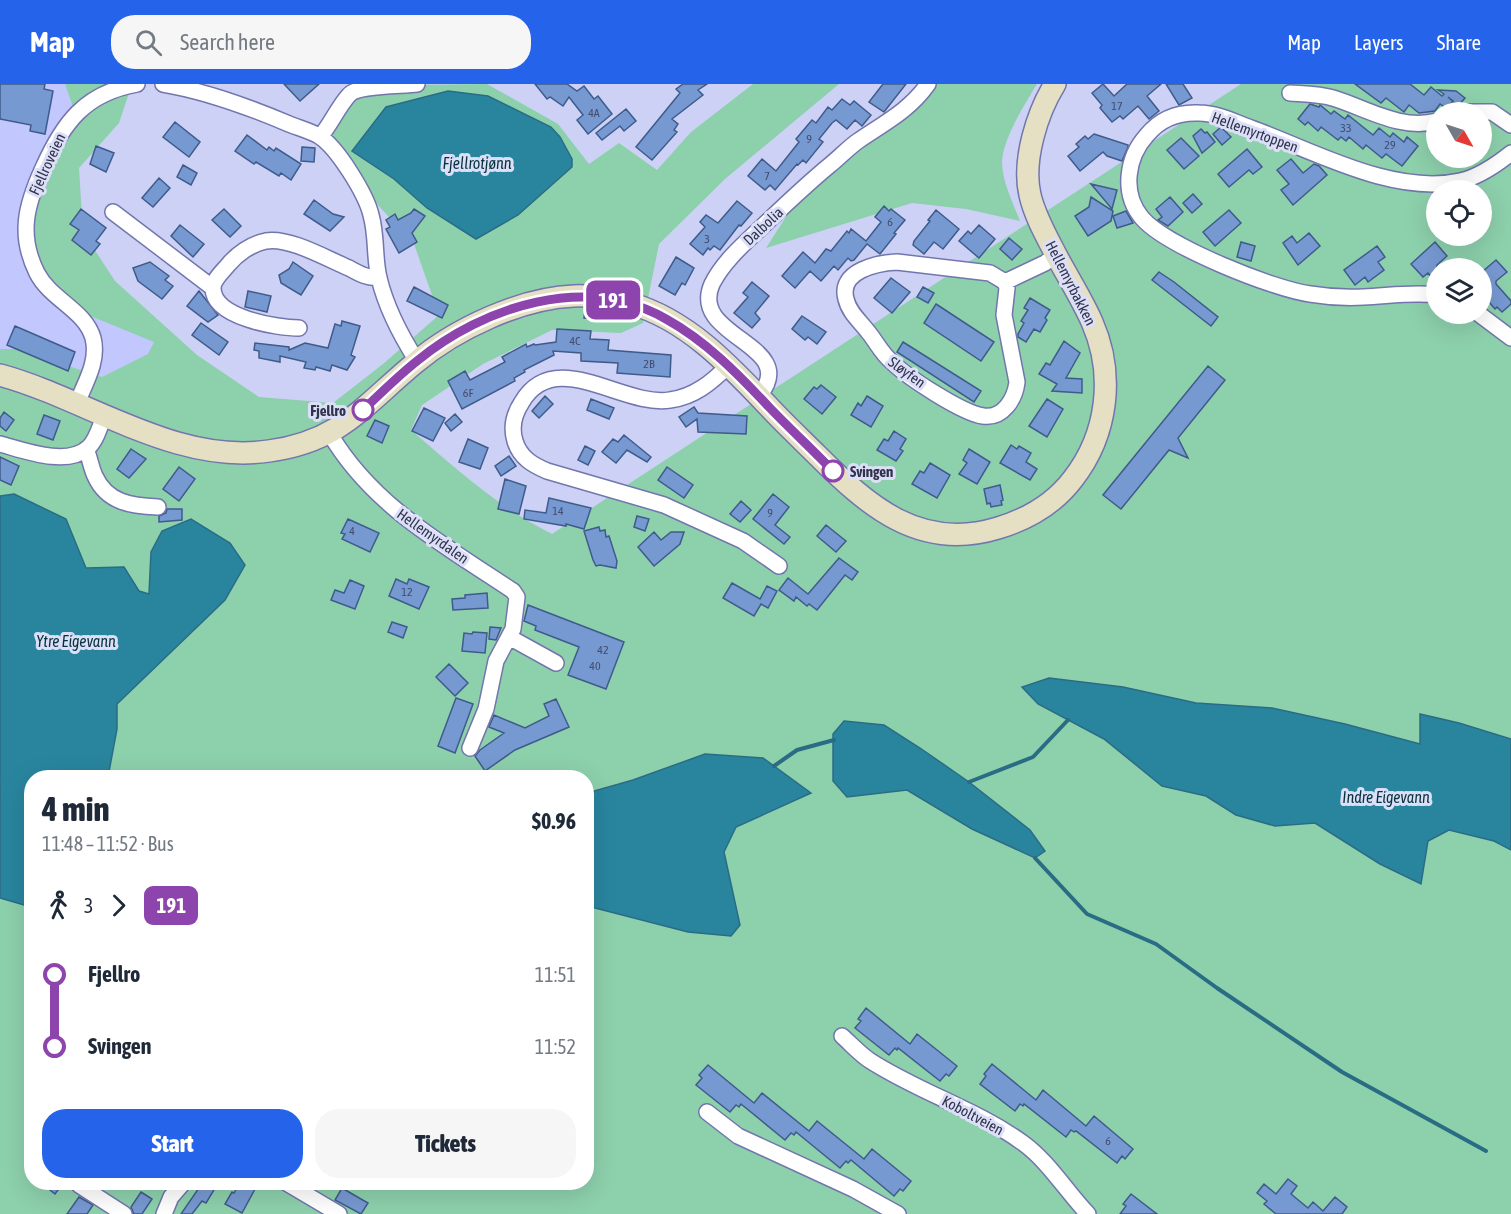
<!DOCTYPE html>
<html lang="en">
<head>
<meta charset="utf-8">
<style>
  body { margin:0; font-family:"Asap Condensed",sans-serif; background:#f6f6f7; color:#1f2937; height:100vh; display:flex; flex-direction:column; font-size:22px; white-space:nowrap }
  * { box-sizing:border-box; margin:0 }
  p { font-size:20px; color:#747a83 }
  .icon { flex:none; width:33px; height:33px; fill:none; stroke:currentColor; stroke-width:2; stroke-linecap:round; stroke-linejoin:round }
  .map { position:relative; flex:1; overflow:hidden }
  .details { position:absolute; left:24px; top:686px; width:570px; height:420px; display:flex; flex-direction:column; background:#fff; border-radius:24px; box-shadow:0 6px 24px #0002 }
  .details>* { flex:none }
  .badge { padding:0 12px; border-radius:9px; font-size:21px; line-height:39px }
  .needle { width:39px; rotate:129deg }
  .tools { position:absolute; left:1426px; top:18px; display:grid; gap:12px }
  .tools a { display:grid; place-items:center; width:66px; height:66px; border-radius:50%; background:#fff; box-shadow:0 6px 24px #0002; font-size:30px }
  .map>.badge { position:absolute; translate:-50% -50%; box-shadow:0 0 0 3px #fff }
  .legs { display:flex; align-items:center; gap:9px; height:66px; padding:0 18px; font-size:20px }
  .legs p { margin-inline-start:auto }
  .summary { display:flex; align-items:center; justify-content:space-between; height:102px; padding:0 18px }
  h1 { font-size:33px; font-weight:800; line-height:45px }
  .cta { display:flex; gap:12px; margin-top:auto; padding:12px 18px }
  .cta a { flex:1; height:69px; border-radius:24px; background:#2563eb; color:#fff; font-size:24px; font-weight:800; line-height:69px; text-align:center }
  .cta a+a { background:#f6f6f7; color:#1f2937 }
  ul { padding:0 18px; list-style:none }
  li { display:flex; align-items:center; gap:21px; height:72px; font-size:22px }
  li i { display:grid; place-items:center; width:9px; height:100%; margin:0 8px; background:currentColor }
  li i::after { content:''; width:15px; height:15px; margin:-8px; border:4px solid; border-radius:50%; background:#fff }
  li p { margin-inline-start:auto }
  li:first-child i { background:linear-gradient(#0000 50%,currentColor 0) }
  li:last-child i { background:linear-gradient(currentColor 50%,#0000 0) }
  header { display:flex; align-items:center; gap:36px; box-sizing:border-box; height:84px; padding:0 30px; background:#2563eb; color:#fff }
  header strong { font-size:28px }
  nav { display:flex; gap:33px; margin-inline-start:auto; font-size:21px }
  .search { width:420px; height:54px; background:#f6f6f7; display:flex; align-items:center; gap:15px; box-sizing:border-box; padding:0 21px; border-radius:24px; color:#747a83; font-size:22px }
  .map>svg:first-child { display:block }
  .built { fill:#c2c7fe }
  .green { fill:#8dd0ac; fill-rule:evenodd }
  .water { fill:#29859e; stroke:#2b6c85; stroke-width:1.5 }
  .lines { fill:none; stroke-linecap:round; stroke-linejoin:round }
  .stream { stroke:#2b6c85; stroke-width:4 }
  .building { fill:#7799d1; stroke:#3f5b8b; stroke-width:1.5 }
  .street-casing { stroke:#7276ad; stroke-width:18 }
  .secondary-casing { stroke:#7276ad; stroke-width:24 }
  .street { stroke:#fff; stroke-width:15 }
  .secondary { stroke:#e5e0c3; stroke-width:21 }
  .line-1-casing { stroke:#fff; stroke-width:14 }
  .line-1 { stroke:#8e44ad; stroke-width:9 }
  .stop-1-dot { fill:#fff; stroke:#8e44ad; stroke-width:3 }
  .labels { text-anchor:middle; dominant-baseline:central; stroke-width:6; stroke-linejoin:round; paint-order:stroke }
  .number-label { font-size:12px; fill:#424c6c }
  .street-label { font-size:15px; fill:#31334b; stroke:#dcdff8 }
  .stop-label { font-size:15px; font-weight:bold; fill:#31334b; stroke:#dcdff8; text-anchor:end }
  .water-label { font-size:16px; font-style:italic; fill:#07323d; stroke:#dcdff8 }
</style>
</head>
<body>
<header>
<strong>Map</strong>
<div class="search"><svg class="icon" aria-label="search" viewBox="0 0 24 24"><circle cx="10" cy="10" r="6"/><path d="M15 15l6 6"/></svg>Search here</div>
<nav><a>Map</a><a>Layers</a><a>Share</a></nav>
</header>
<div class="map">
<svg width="1511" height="1130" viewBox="0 0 1511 1130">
  <rect width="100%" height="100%" fill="#ccd1f5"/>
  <path class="built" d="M0,0H65L73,22L46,92L83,229L154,257L149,270L102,293L17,265H0Z"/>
  <path class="green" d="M65,0H132L119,39L79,84L83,148L115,197L197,271L259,313L333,319L383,280L439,231L414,160L363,105L322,56L330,23L402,1L487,0L558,40L589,80L619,59L657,86L691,48L753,0H839L725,95L659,160L643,239L621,249L552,246L483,280L422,321L411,346C455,384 499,424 552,450L1241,0H1511V1130H0V811L31,790L32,1098H586V693H108L117,645V620L225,516L190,435L162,447L151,468L149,510L139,507L123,483L86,484L66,435L14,410L0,412V265H17L102,293L148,270L154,258L83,229L52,206L20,165L46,92L73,23ZM1437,28H1482V74H1437ZM1437,106H1482V152H1437ZM1437,184H1482V230H1437Z
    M936,0H1037C1025,20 1003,54 1002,78C1002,97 1013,119 1020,137L966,125L912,119L766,164L789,128L843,75L897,42L923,18Z"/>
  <path class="water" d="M448,7L488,12L551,43L560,53L572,75V83L518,131L476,155L427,124L394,95L352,67L386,23Z
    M14,410L66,435L86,484L124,483L139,507L149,510L151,468L162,447L191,435L230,459L245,481L225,516L117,620V645L108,693H32L31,823L0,814V412Z
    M1049,594L1123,603L1196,619L1272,624L1345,640L1420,660V630L1459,639L1511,655V766L1494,757L1449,746L1428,757L1421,800L1380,780L1315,739L1275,742L1236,731L1206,712L1162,702L1104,655L1038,620L1022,603Z
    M844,637L884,641L920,664L969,698L1030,746L1045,767L1035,774L972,745L907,706L847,713L833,697V650Z
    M705,670L763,674L811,709L736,743L724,768L740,841L731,852L688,848L587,822V709L633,696Z"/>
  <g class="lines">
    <path class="stream" d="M774,682L797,666L834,656
      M969,698L1033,673L1068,636
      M1035,774L1087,830L1156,860L1217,904L1342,988L1486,1067"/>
  </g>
  <path class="building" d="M0,0H45L44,5L53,7L45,50L30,47L31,41L0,35Z
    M284,0H319L300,17Z
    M535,0H567L577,7L584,2L594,15L598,12L612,30L588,50L577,36L583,31L569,13L563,22L550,13L547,15Z
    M683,0H707L698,6L703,11L672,35L678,40L674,46L677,48L652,76L636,63L680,9L676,5Z
    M883,0H906L884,28L869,18Z
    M1103,0L1114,12L1127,0H1161L1147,12L1159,27L1149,35L1138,22L1123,35L1120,32L1112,38L1100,24L1102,21L1092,9Z
    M1166,0H1183L1192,14L1179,21Z
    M1355,0H1410L1424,11L1431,3L1442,12L1444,10L1438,6L1456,7L1465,14L1458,22L1448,13L1453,17L1447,25L1440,20L1435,27L1419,29L1409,21L1404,28L1386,14L1381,19Z
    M842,15L850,21L854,17L871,31L862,42L855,36L847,45L836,36L832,39L819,55L823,58L806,79L803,76L798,81L797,80L775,106L770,101L765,106L748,92L762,75L776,87L799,58L796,55L812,36L816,39L828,23L832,26Z
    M1310,20L1319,23L1320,21L1331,30L1334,27L1345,35L1348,31L1373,51L1379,44L1390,53L1393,49L1404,58L1407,53L1418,62L1402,82L1386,70L1382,74L1366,61L1363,65L1349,53L1346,57L1341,53L1338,56L1321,43L1318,47L1308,38L1305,41L1298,35Z
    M626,25L636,37L624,47L620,42L602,56L596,49Z
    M175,38L200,58L189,73L163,53Z
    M1221,43L1231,53L1222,61L1213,50Z
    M1201,45L1205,49L1207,48L1215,58L1202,69L1193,52Z
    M1094,50L1128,61V63L1122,77L1107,72L1103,68L1080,87L1068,72L1079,63L1076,60L1085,52L1088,55Z
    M247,51L267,66L269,63L274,67L276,64L301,80L291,96L281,89L279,92L256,78L254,80L235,67Z
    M1181,54L1199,72L1184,85L1167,66Z
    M96,62L114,69L106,88L90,80Z
    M302,63L315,64L314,78L301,77Z
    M1247,65L1262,83L1253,90L1249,86L1229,103L1218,90Z
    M1291,75L1303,89L1314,80L1319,82L1327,91L1293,121L1281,106L1289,100L1277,86Z
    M183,81L197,89L191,101L177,93Z
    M159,94L170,104L153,123L142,114Z
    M1091,100L1117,106L1112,125Z
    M1193,110L1202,120L1192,129L1183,119Z
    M1091,113L1113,127L1111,137L1088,152L1075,132L1089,123Z
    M1170,113L1183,128L1168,142L1158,136L1162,133L1156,125Z
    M314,116L333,130L344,133L330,147L304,130Z
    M737,117L752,129L741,142L739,141L720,166L714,162L710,166L708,164L703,171L690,160L705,143L700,138L706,131L718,139Z
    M884,122L889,127L891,125L905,136L894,149L896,150L880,170L867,160L854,176L851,177L848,174L838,186L834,182L821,197L810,187L795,204L782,192L803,168L815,179L826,165L831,167L847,147L849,149L851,145L866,157L881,138L875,133Z
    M81,125L106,144L96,157L100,160L91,171L72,156L79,146L70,140Z
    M224,125L241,142L230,153L212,136Z
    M414,125L425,132L412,149L417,158L399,169L386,145L390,143L386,136L395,130L398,136L411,129Z
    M936,126L959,145L943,165L934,158L924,170L913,161L914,157L930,137L928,136Z
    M1229,126L1241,139L1215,162L1203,148Z
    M1126,127L1133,139L1117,144L1113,132Z
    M180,141L204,160L193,173L171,152Z
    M979,141L995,155L979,174L959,157L968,147L971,150Z
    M1309,149L1320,162L1298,181L1283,159L1292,152L1297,159Z
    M1009,154L1022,165L1012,176L1000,165Z
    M1241,158L1255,162L1251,177L1237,173Z
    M1435,158L1447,172L1437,181V200L1428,189L1423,193L1411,180Z
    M1377,162L1385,173L1378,178L1384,186L1368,198L1365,193L1355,201L1344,186Z
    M676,173L694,184L685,201L682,199L675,211L659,202Z
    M1496,176L1507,188L1496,197V200L1511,217V220L1502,228L1497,223L1495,225L1482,210V188Z
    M150,178L169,192L165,196L173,202L162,215L138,197L133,184Z
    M293,178L313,192L301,211L281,199L279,191L289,185Z
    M1159,188L1174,198L1218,233L1211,242L1152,196Z
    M891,194L910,208L892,229L874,214Z
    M752,198L769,212L755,229L760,235L752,244L734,229L748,213L743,209Z
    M414,203L448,221L442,234L407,217Z
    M923,203L934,209L928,219L917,213Z
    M199,207L218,231L208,238L187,222Z
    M248,207L271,212L267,228L245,223Z
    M1030,214L1050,226L1045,234L1047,236L1040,248L1034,245L1026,258L1018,253V250L1024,239L1021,237L1028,226L1024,224Z
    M936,220L994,258L981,277L924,239Z
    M585,225L598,226L597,235L584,234Z
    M802,232L826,248L817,260L808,253L805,256L792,245Z
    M342,237L360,242L351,271L355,273L347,286L332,281L330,287L316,283L315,286L304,284L306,278L280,272V278L259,274V267L254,266L255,259L289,263V266L305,259L328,264L335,240L341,242Z
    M201,239L228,258L219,271L192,251Z
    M15,242L75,268L68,287L7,261Z
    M557,245L591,247L590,255L609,256L608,266L671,271L670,293L617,289L618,279L581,277V269L553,267L554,271L524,286L525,288L514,294L515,297L462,325L448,297L465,287L470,296L505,278L502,273L526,260L527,263L534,260L535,261L556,258Z
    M1064,257L1080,269L1066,294L1082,295V309L1052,307L1057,300L1039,290L1046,279L1050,281Z
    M903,258L981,307L974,318L897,268Z
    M1208,282L1225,296L1178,354L1188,374L1169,366L1121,425L1103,411Z
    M821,301L836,313L822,330L804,315L814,303L817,305Z
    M545,312L553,320L539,334L532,327Z
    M867,312L883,322L871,343L851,331L858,319L861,322Z
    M591,315L614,324L609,335L587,326Z
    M1047,315L1063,325L1047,353L1029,342Z
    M694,323L698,329L747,332L746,350L698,348L697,335L686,343L679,333Z
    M424,324L445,334L433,357L412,347Z
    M4,328L14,336L6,347L0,342V334Z
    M455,330L462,338L451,347L445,339Z
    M44,331L60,337L53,356L37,350Z
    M375,336L389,342L382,359L367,352Z
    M894,347L906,355L900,365L903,367L896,377L877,366L884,355L888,357Z
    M624,351L651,373L647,378L627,366L616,379L602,368L613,355L618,358Z
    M468,355L488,364L480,385L459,378Z
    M1011,361L1017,365L1019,362L1031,369L1026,378L1037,385L1030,396L1000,379Z
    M585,362L595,367L588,381L578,376Z
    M131,365L146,375L129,394L117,385Z
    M969,365L990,378L977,400L959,390L967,379L963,376Z
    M509,372L516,382L501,392L495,382Z
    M0,373L19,382L11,401L0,396Z
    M930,379L950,391L937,414L912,400L920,387L924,389Z
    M179,383L195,395L179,417L163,405Z
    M667,383L693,401L684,414L658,396Z
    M505,395L526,402L519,430L498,425Z
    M1000,401L1003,416L1001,417L1002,421L991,423L990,419L987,420L984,405Z
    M773,410L789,423L775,441L790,453L784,460L753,435Z
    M549,414L591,424L584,445L566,440V442L524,435L525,426L546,429Z
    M741,417L751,426L740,438L730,430Z
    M167,425H182V436L159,438V432L166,429Z
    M637,432L649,435L645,447L634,443Z
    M348,435L379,449L370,468L342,455L345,450L341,449Z
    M826,441L846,457L836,468L817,452Z
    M599,443L600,447L605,446L606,453L609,452L617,477L616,484L600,481L596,482L593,476L584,447Z
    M654,448L661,456L671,448H684L680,460L654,482L638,463Z
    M839,474L858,488L852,496L845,491L817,526L809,520L807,522L796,513L794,517L779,506L788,494L808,510Z
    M396,495L407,500L409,495L429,503L419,525L389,512Z
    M350,496L364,502L355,525L331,516L335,506L344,509Z
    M732,499L760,515L767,502L777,507L768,524L761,520L754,532L723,514Z
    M487,509L488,524L453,526L452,515L465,514V511Z
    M528,521L624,558L606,605L568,591L579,563L535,546L536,542L524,537Z
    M392,538L407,543L403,554L388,548Z
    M490,543L501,544L496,556L489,555Z
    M473,548L487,549L485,569L462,567L464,549L472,550Z
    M449,580L468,599L455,612L436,593Z
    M456,614L473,620L455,669L438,662Z
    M556,615L569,643L515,666L485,687L475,672L480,666L504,649L489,643L494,631L525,644L549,632L544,620Z
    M866,924L910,960L917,950L957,982L949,992L946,990L940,997L898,964L897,966L895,964L889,971L855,944L861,937L858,935Z
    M992,980L1036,1016L1043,1006L1086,1042L1094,1032L1133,1065L1125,1075L1122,1072L1117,1079L1076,1047L1074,1048L1071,1046L1066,1053L1024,1020L1023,1022L1020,1020L1015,1027L980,1000L986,992L984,990Z
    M708,981L754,1019L762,1009L809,1047L817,1037L864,1075L872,1065L911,1097L903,1107L900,1105L894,1112L851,1076L848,1079L846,1077L840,1084L796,1048L794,1051L791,1049L785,1056L741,1020L739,1023L736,1021L730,1028L696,1001L702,994L699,991Z
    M1288,1095L1297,1102L1291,1110L1308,1124L1313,1118L1323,1127L1335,1113L1347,1123L1342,1130H1276L1264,1120L1267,1117L1257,1109L1264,1100L1276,1110Z
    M40,1098H64L55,1110Z
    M203,1098L214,1106L206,1119L202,1117L192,1130H181Z
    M245,1100L255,1105L242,1129L225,1120L232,1108L234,1109L238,1102L242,1104Z
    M342,1104L368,1119L361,1130L335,1116Z
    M141,1108L152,1115L142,1130H134L131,1123Z
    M1131,1110L1157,1130H1120L1126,1122L1123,1120Z
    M79,1113L93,1121L87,1130H67Z"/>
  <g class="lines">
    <g class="street-casing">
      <path id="street" d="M163,0C205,7 249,23 289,40C299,44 310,47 319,52C337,63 366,110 371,131C377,152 374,173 379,194C386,223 401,252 417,277
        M1290,9C1304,10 1319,10 1333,14C1366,24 1401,47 1437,37
        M1466,28H1492L1511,41
        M320,53C331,40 338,23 349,11C357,1 402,2 417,0
        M113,128L213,204
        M1005,198L1007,204L1004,231L1017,298C1015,315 1003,335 983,332C962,329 907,293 892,278C882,270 877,259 869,249C861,238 849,229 846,215C838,187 877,179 897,178L990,189L1005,198L1045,179L1056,171
        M1437,211C1413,208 1388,212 1364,213C1346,214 1328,213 1310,210C1273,205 1166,162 1142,134C1121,109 1127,73 1147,51C1160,35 1178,28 1199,29C1217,29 1234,38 1251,44C1312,66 1393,112 1460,97C1479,93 1496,81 1511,69
        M1479,230L1511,254
        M299,244C278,244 213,234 213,204C213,196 223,187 228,181C237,170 251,160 266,157C290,153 327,175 349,184C358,189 368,195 379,193
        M728,282C712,298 694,313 670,316C624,324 555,262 522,318C514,330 511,344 515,357C520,374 533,381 547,387L664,421L743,457L779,482
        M759,312C802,260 688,254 712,200C724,176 747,157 766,139C787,119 808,99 830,81C840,73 848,64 858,57C884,39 909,27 928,0
        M77,319C85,299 99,277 93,254C85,226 51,216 37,189C18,151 26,121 43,84C63,39 85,9 137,0
        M330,350C373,423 446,462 513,507L517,513L513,545L496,577L486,625L470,664
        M0,360C23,366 66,383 88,364C97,356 100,341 105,330
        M86,365C90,374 91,384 95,392C107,419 132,422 158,423
        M509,553L556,579
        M842,952C851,960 859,969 869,976C918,1008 976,1025 1023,1059C1049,1078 1066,1107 1088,1130
        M707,1028L738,1052L853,1105L898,1130
        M285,1098L339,1130
        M79,1101L124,1130
        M164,1130L171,1113L184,1098"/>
    </g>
    <g class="secondary-casing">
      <path id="secondary" d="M0,291C88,315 175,381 269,367C341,357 363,322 415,279C455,245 521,214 574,212C593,211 613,215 632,220C688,236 731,283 770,324C785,340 801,355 817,371C868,422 920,468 998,444C1028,435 1054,420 1073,395C1108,350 1115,290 1092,238C1081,213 1065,189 1053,165C1044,148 1034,129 1030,111C1022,77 1037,29 1055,0"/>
    </g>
    <use href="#street" class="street"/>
    <use href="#secondary" class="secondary"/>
  </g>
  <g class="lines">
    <g class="line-1-casing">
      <path id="line-1" d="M363,326C381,309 398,292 417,277C484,222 586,189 666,235C706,257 738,290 769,323C790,345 812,365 833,387"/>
    </g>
    <use href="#line-1" class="line-1"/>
  </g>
  <g class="stop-1-dot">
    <circle cx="363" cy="326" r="10"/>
    <circle cx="833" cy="387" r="10"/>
  </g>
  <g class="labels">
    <g class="number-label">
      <text x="1117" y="22">17</text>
      <text x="594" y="29">4A</text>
      <text x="1346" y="44">33</text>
      <text x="809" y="55">9</text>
      <text x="1390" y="61">29</text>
      <text x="767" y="92">7</text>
      <text x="890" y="138">6</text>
      <text x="707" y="155">3</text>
      <text x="575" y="257">4C</text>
      <text x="649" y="280">2B</text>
      <text x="468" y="309">6F</text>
      <text x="558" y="427">14</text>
      <text x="770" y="429">9</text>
      <text x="352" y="447">4</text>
      <text x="407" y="508">12</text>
      <text x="603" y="566">42</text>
      <text x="595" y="582">40</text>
      <text x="1108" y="1057">6</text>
    </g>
    <g class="street-label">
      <text transform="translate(1255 48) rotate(20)">Hellemyrtoppen</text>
      <text transform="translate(47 80) rotate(-65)">Fjellroveien</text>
      <text transform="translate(763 142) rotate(-43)">Dalbolia</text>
      <text transform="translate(1071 199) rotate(63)">Hellemyrbakken</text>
      <text transform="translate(907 288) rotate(36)">Sløyfen</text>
      <text transform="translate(433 452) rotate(35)">Hellemyrdalen</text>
      <text transform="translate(973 1031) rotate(28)">Koboltveien</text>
    </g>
    <g class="stop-label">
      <text x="346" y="326">Fjellro</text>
      <text x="850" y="387" text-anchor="start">Svingen</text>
    </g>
    <g class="water-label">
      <text x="477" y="79">Fjellrotjønn</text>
      <text x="76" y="557">Ytre Eigevann</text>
      <text x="1386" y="713">Indre Eigevann</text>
    </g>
  </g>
</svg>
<div class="tools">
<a><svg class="needle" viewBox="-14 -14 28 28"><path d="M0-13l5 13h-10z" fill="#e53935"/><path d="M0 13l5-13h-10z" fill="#747a83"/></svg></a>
<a><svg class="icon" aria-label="locate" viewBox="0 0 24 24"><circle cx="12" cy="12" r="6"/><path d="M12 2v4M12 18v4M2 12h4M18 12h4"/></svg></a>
<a><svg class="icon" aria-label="layers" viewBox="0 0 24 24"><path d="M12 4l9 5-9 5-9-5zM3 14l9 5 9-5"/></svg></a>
</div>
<b class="badge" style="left:613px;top:216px;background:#8e44ad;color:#fff">191</b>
<section class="details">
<div class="summary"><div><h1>4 min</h1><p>11:48 – 11:52 · Bus</p></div><b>$0.96</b></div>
<div class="legs"><svg class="icon" aria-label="walk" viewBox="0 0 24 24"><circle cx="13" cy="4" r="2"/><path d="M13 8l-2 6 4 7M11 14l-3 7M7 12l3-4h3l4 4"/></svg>3<svg class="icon" aria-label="forward" viewBox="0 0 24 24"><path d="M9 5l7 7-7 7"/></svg><b class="badge" style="background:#8e44ad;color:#fff">191</b></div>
<ul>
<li><i style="color:#8e44ad"></i><b>Fjellro</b><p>11:51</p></li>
<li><i style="color:#8e44ad"></i><b>Svingen</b><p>11:52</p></li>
</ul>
<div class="cta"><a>Start</a><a>Tickets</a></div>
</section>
</div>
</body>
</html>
